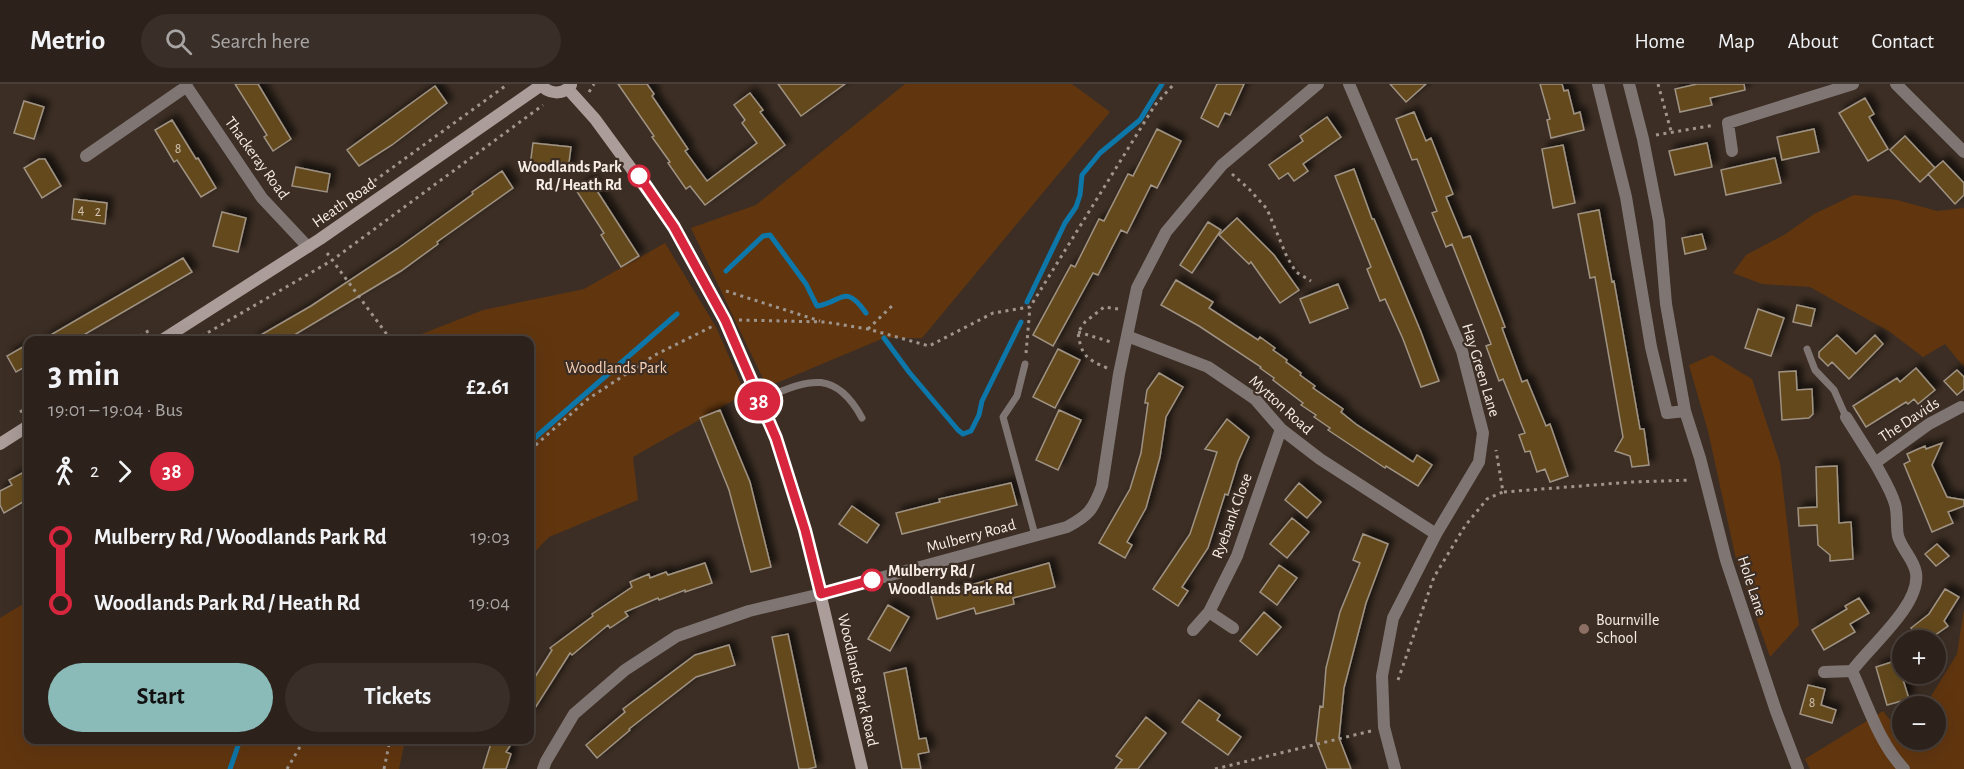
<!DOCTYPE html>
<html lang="en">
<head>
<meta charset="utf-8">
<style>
  body { margin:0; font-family:"Alegreya Sans",sans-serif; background:#392f28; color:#f1f3f6; height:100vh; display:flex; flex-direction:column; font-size:22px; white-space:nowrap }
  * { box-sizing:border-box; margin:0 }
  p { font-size:20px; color:#a7a4a3 }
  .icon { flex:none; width:33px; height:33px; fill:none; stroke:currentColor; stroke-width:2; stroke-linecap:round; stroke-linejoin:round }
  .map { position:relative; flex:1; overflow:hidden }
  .side { position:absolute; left:24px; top:252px; width:510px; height:408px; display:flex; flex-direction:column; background:#2d221b; border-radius:12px; box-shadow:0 6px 24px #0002,0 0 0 2px #483f3a }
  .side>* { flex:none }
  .badge { padding:0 12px; border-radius:20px; font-size:21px; line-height:39px }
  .tools { position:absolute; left:1892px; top:546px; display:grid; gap:12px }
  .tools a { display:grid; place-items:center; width:54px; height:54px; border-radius:50%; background:#2d221b; box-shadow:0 6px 24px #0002,0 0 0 2px #483f3a; font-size:30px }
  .map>.badge { position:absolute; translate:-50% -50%; box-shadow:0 0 0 3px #fff }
  .legs { display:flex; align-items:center; gap:9px; height:66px; padding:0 24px; font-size:20px }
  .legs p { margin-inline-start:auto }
  .overview { display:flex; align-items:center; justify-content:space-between; height:102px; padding:0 24px }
  h1 { font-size:33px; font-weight:600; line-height:45px }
  .cta { display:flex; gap:12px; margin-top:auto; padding:12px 24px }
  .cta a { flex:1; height:69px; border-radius:36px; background:#8bbbb9; color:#111; font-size:24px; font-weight:600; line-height:69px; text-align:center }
  .cta a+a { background:#392f28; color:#f1f3f6 }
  ul { padding:0 24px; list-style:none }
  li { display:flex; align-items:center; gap:21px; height:66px; font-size:22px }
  li i { display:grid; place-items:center; width:9px; height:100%; margin:0 8px; background:currentColor }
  li i::after { content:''; width:15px; height:15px; margin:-8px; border:4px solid; border-radius:50%; background:#2d221b }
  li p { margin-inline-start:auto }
  li:first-child i { background:linear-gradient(#0000 50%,currentColor 0) }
  li:last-child i { background:linear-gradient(currentColor 50%,#0000 0) }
  header { display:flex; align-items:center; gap:36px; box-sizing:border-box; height:84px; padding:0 30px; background:#2d221b; border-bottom:2px solid #483f3a }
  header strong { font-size:28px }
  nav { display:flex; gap:33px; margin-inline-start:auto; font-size:21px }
  .search { width:420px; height:54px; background:#392f28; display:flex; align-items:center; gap:15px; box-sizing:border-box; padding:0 21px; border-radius:33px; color:#a7a4a3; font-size:22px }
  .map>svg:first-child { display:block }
  .green { fill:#61360f }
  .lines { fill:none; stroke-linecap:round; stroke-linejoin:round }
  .stream { stroke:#0d77a9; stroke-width:5 }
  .building { fill:#64481e; stroke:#9f9383; stroke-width:1.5; filter:url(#shadow) }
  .path { stroke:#a0958d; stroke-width:3; stroke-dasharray:3 4.5; stroke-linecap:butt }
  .lane { stroke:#7f7674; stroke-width:7 }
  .street { stroke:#7f7674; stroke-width:12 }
  .secondary { stroke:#ab9d99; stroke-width:12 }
  .line-1-casing { stroke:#fff; stroke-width:14 }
  .line-1 { stroke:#d7263d; stroke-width:9 }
  .stop-1-dot { fill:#fff; stroke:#d7263d; stroke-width:3 }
  .education-dot { fill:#8d6e63; stroke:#3c2e24; stroke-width:2 }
  .labels { text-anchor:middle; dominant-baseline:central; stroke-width:4.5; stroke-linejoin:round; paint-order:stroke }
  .number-label { font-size:14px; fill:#d2c4b4 }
  .street-label { font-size:16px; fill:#f6ede6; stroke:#3c2e24 }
  .stop-label { font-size:16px; font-weight:bold; fill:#f6ede6; stroke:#3c2e24; text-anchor:end }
  .park-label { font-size:16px; fill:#fad2b6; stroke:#3c2e24 }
  .poi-label { font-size:16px; fill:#f6ede6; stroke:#3c2e24; text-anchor:start }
</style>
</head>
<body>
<header>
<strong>Metrio</strong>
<div class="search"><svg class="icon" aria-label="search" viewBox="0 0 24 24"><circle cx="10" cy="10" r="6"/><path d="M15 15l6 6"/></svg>Search here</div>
<nav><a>Home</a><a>Map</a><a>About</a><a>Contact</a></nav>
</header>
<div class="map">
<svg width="1964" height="685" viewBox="0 0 1964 685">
  <defs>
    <filter id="shadow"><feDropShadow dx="5.5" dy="-5.5" stdDeviation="3" flood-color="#0009"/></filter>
  </defs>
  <rect width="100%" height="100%" fill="#3c2e24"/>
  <path class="green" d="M905,0H1072L1110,28L922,254H884L767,303L691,144L756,121Z
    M1854,111L1897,116L1937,127L1964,124V283L1945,260L1923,273L1890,248L1810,203L1762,200L1733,189L1746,171L1784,151L1814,130Z
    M665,159L716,243L745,309C709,332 670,351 633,373L638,416L549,453L530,473V256H414L419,251L483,226L584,205Z
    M1712,271L1752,295L1780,379L1799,541L1770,573L1736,475L1708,347L1689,281Z
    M28,517V656H405L399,685H0V534Z
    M1964,525V685H1810L1805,675L1883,627L1902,651V656L1908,658L1909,656H1935V622H1925L1957,570Z"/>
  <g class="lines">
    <path class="stream" d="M726,187L763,152L770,151L806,200L817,222C842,219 844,198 866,229
      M1027,218L1065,139L1076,123L1080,111L1082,91L1100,69L1140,36L1162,0
      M884,254L909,288L958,346L963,350L971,347L979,331L982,317L1021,238
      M530,358L677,230
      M230,685L240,656"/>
  </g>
  <path class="building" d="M235,0H258L291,55L273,67L264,53L267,51Z
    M618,0H647L654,10L652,12L688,65L685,67L707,97L757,59L742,39L745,36L734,21L750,9L763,26L760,28L785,61L705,121L690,102L686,105L668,79L670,78L652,53L654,52Z
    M778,0H845L801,32Z
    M1217,0H1244L1230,31L1225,29L1218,43L1201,34Z
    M1390,0H1426L1406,18Z
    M1540,0H1562L1564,7L1568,6L1574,30L1580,28L1584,46L1551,54L1547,36L1550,35Z
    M1697,0H1744L1745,6L1710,14L1712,21L1680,28L1675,5Z
    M435,2L447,19L392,61L359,82L347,66Z
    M1865,14L1874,30L1869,33L1888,65L1868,77L1839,29Z
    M24,17L44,23L34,55L14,49Z
    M1414,28L1426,57L1431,54L1453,110L1446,113L1463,154L1470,152L1505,243L1502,244L1522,298L1527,296L1546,342L1550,340L1568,392L1550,398L1545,385L1537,388L1530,367L1525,368L1519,351L1525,349L1503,295L1499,297L1486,262L1491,260L1471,208L1452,160L1446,163L1432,129L1437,127L1417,75L1412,76L1396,35Z
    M1327,33L1341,53L1303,80L1308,87L1294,97L1288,89L1279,95L1269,81L1303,57L1300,52Z
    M172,36L196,75L198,74L216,104L201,113L177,76L174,78L155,46Z
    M1157,45L1181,57L1157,104L1151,101L1127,149L1121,146L1098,191L1093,189L1053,262L1033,251L1071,181L1075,183L1099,135L1104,137L1128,90L1133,92Z
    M1814,45L1819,68L1782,76L1777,53Z
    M1905,52L1935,84L1920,98L1890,66Z
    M533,59L571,63L568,86L530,82Z
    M1707,59L1712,83L1675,91L1669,67Z
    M1563,61L1575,119L1553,124L1542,65Z
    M1775,74L1781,99L1726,111L1721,86Z
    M39,75H45L61,102L42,114L24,84Z
    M1943,77L1964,99V111L1955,120L1928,90Z
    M296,83L330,90L327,108L292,102Z
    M1354,85L1372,135H1374L1421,248L1439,297L1421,303L1403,255L1385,215L1380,217L1367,185L1371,183L1335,92Z
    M502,87L513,104L437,158L438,160L401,187L286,256H252L311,222L397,165L473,110L472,108Z
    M590,96L639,172L621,183L601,151L604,149L576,106Z
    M74,115L107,119L105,140L72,135Z
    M1599,126L1612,198L1614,197L1640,345H1644L1649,381L1632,383L1630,372L1615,367L1623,353L1595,193L1590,194L1578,130Z
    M222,128L246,134L238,168L213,162Z
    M1237,134L1274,171L1299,206L1280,219L1251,178L1249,180L1219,151Z
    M1208,138L1221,146L1192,189L1180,181Z
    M1702,150L1706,165L1685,170L1682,154Z
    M183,174L192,188L75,256H42Z
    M1176,196L1213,218L1209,224L1258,256L1260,253L1275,264L1273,266L1287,276L1286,278L1301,289L1300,291L1315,302L1313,304L1343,325L1341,328L1357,341L1413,378L1417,371L1432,381L1418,402L1386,382L1385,384L1328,346L1330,344L1314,333L1316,331L1301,321L1303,319L1273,296L1274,294L1260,284L1261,283L1199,242L1161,221Z
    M1338,200L1348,224L1310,239L1300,215Z
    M1797,221L1815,225L1811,242L1793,238Z
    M1758,225L1784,234L1771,272L1745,264Z
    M1837,251L1856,270L1875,251L1883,260L1849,295L1832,278L1828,282L1819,273V268Z
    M28,260V281L16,288L7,272Z
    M1058,265L1080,276L1055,324L1033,313Z
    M1916,284L1935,306L1918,320L1914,315L1908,320L1906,318L1866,343L1853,322L1897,294L1900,298Z
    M1957,286L1964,293V305L1957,311L1944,297Z
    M1796,287L1797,306L1812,305L1813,330L1809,334L1782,336L1779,288Z
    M1159,289L1183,303L1166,333L1160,373L1146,424L1127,458L1132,461L1125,474L1099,459L1130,405L1141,369L1148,319H1145L1147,306Z
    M720,326L750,398L771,483L751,488L729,406L700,334Z
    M1059,326L1081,336L1058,386L1036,376Z
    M1227,335L1249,353L1238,378L1228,411L1225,410L1208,464L1182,503L1188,507L1178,522L1153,505L1190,450L1217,368L1205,365Z
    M1942,359L1932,381L1947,413L1964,416V422L1948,428L1953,439L1932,448L1904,380L1910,377L1907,370L1925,362L1926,365Z
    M1837,382L1839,439L1851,438L1853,475L1830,477V471L1818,461L1817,441L1799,442L1798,424L1817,423L1816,383Z
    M28,386V415L4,429L0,421V407L12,401L9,396Z
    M1011,399L1017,421L902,450L896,429L940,418L939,415Z
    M1299,399L1321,418L1307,434L1285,416Z
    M852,422L879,441L867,459L839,440Z
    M1292,434L1309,448L1287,474L1270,460Z
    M1363,450L1388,460L1366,519L1344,604L1339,654L1351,685H1327L1316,657L1320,622L1323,623L1326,584L1340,528L1360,479L1353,476Z
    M1937,460L1949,472L1936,482L1925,470Z
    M705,479L712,499L685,508V506L659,516L658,514L625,528L628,532L610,544L608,541L572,571L570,569L530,632V601L552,566L550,564L593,532L592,530L632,503L630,498L649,490L650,494L666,488L668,491Z
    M1049,479L1055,503L1013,514L1014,520L976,530L974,524L937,535L931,512Z
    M1279,481L1297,494L1277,521L1260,508Z
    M1945,505L1959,513L1944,537L1948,542L1928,556H1921L1911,544L1929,530Z
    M1859,514L1869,529L1850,540L1855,548L1824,566L1812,546L1847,525L1845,522Z
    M888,521L909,533L890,567L868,555Z
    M1264,528L1281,543L1257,571L1240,557Z
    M788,550L816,683L808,685H799L772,553Z
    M729,561L735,581L696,593L629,645L630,646L597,674L586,661L625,628L623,625L695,571Z
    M1895,577L1898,590L1901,589L1909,615L1887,621L1876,583Z
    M906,584L919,655L926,654L929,668L918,670L921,685H902L884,589Z
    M1808,601L1825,605L1821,621L1836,626L1832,639L1800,630Z
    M1199,616L1220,631L1217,636L1241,653L1228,671L1182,638Z
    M1146,633L1166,649L1138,685H1115L1122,676L1116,672Z
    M492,656H514L506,668L511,670L506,685H483Z"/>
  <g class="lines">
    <path class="path" d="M1658,0L1671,47
      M589,8L594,0
      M1656,51L1715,41
      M1232,90L1249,105L1267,125L1287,173L1296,188L1311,197
      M356,110L508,0
      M327,169L391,256
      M726,207L820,237
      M739,236L825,238L868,245L929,262L993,229L1030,223L1155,21L1174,0
      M868,245L894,220
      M1078,248L1111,258
      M133,256L150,246
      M195,256L331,177L543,21
      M1026,269L1030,223
      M1107,284C1086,275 1081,271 1078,248L1085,238L1104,223L1118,225
      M20,328L28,323
      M530,366L588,315L655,271L713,242
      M1504,408L1632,398L1691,396
      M1398,596L1434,493L1465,442L1487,415L1503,408L1496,366
      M287,685L304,656
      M384,685L390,656
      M1215,685L1371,647"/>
    <path class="lane" d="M1807,265L1815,286L1834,306L1846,333
      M1025,280L1017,312L1003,333L1035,451
      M759,316C805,298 833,281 862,334"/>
    <path class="street" d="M185,0L262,114L308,163
      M1349,0L1462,267L1483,349L1479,378L1436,450L1393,534L1382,592L1384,643L1395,685
      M1598,0L1626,113L1651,263L1667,329L1685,327
      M1629,0L1643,55L1659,137L1666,220L1685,327L1700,374L1726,476L1776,627L1798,685
      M1896,0L1964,68
      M1732,67L1728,39L1853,0
      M86,72L187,2
      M1127,252L1208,283L1255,315L1281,345L1320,375L1436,450
      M1846,333L1875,379
      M1233,544L1209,528L1237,472L1281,345
      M1193,546L1209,528
      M1824,588L1852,587
      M543,685L546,677L574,630L625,586L677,552L749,527L821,510L1067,443C1089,431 1093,426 1102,402L1119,290L1137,204L1166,148L1222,81L1318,0
      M1904,685C1879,659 1867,619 1852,587C1869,563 1921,521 1916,489C1914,475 1902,466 1898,452C1896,442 1898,430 1895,420C1891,406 1882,392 1875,379L1929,340L1961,323"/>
    <path class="secondary" d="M540,0C548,10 563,12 571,1
      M568,5L595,35L674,143L725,236L776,354L805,446L862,685
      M162,256L320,155L540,2
      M0,360L28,342"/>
  </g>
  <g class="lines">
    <g class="line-1-casing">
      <path id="line-1" d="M639,92L674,143L725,236L776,354L805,446L821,510L872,496"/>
    </g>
    <use href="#line-1" class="line-1"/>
  </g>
  <g class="stop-1-dot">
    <circle cx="639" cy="92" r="10"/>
    <circle cx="872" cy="496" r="10"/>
  </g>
  <circle class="education-dot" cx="1584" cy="545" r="6"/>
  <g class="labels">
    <g class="number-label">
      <text x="178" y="65">8</text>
      <text x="81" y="126">4</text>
      <text x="98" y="128">2</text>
      <text x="1812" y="619">8</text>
    </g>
    <g class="street-label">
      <text transform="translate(257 74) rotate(54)">Thackeray Road</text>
      <text transform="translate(344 119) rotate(-35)">Heath Road</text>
      <text transform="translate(1481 286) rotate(73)">Hay Green Lane</text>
      <text transform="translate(1281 321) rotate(42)">Mytton Road</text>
      <text transform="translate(1909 336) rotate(-33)">The Davids</text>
      <text transform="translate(1232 432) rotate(-70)">Ryebank Close</text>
      <text transform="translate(971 452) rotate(-15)">Mulberry Road</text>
      <text transform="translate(1752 502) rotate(72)">Hole Lane</text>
      <text transform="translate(858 596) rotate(77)">Woodlands Park Road</text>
    </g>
    <g class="stop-label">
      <text x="622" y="83">Woodlands Park<tspan x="622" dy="18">Rd / Heath Rd</tspan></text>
      <text x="888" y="487" text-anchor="start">Mulberry Rd /<tspan x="888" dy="18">Woodlands Park Rd</tspan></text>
    </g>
    <g class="park-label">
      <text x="616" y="284">Woodlands Park</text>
    </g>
    <g class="poi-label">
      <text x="1596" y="536">Bournville<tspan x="1596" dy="18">School</tspan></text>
    </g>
  </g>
</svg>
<div class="tools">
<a>+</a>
<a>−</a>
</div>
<b class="badge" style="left:759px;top:317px;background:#d7263d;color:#fff">38</b>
<section class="side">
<div class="overview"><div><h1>3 min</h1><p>19:01 – 19:04 · Bus</p></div><b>£2.61</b></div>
<div class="legs"><svg class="icon" aria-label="walk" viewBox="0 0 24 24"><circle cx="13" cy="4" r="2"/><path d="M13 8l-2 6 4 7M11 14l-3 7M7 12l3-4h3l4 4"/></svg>2<svg class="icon" aria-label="forward" viewBox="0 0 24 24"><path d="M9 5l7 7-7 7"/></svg><b class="badge" style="background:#d7263d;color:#fff">38</b></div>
<ul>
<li><i style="color:#d7263d"></i><b>Mulberry Rd / Woodlands Park Rd</b><p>19:03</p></li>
<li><i style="color:#d7263d"></i><b>Woodlands Park Rd / Heath Rd</b><p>19:04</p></li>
</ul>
<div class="cta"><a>Start</a><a>Tickets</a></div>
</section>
</div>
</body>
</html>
